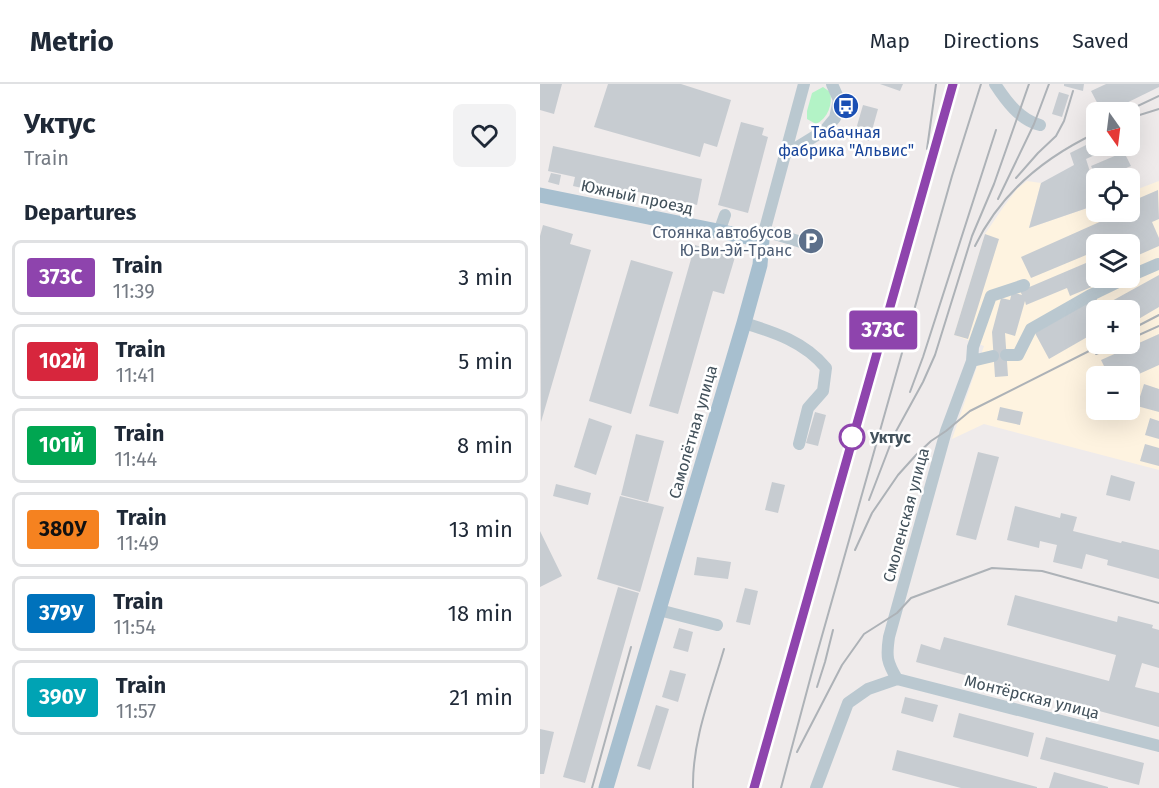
<!DOCTYPE html>
<html lang="en">
<head>
<meta charset="utf-8">
<style>
  body { margin:0; font-family:"Fira Sans",sans-serif; background:#f2f2f3; color:#1f2937; height:100vh; display:flex; flex-direction:column; font-size:22px; white-space:nowrap }
  * { box-sizing:border-box; margin:0 }
  p { font-size:20px; color:#747a83 }
  .icon { flex:none; width:33px; height:33px; fill:none; stroke:currentColor; stroke-width:2; stroke-linecap:round; stroke-linejoin:round }
  .map { position:relative; flex:1; overflow:hidden }
  .side { display:flex; flex-direction:column; background:#fff; width:540px }
  .side>* { flex:none }
  .badge { padding:0 12px; border-radius:4px; font-size:21px; line-height:39px }
  .needle { width:39px; rotate:166deg }
  .tools { position:absolute; left:546px; top:18px; display:grid; gap:12px }
  .tools a { display:grid; place-items:center; width:54px; height:54px; border-radius:9px; background:#fff; box-shadow:0 6px 24px #0002; font-size:30px }
  .map>.badge { position:absolute; translate:-50% -50%; box-shadow:0 0 0 3px #fff }
  h2 { padding:0 24px; font-size:22px; line-height:54px }
  .round { display:grid; place-items:center; flex:none; width:63px; height:63px; border-radius:9px; background:#f2f2f3 }
  .head { display:flex; align-items:center; justify-content:space-between; height:102px; padding:0 24px }
  h1 { font-size:28px; font-weight:700; line-height:45px }
  ul { padding:0; list-style:none }
  li { display:flex; align-items:center; gap:18px; height:75px; margin:0 12px 9px; padding:0 12px; border:3px solid #e0e1e3; border-radius:9px }
  li div { flex:1 }
  li b { display:block; font-size:22px }
  li em { font-style:normal }
  li .badge { min-width:66px; font-weight:700; text-align:center }
  header { display:flex; align-items:center; gap:36px; box-sizing:border-box; height:84px; padding:0 30px; background:#fff; border-bottom:2px solid #e0e1e3 }
  header strong { font-size:28px }
  nav { display:flex; gap:33px; margin-inline-start:auto; font-size:21px }
  main { display:flex; flex:1; min-height:0 }
  .map>svg:first-child { display:block }
  .commercial { fill:#fef3e0; fill-rule:evenodd }
  .green { fill:#b3f3c6 }
  .building { fill:#c7ccd1 }
  .lines { fill:none; stroke-linecap:round; stroke-linejoin:round }
  .minor { stroke:#bac8d0; stroke-width:12 }
  .major { stroke:#a7bfcf; stroke-width:15 }
  .rail { stroke:#adb2b7; stroke-width:2 }
  .line-casing { stroke:#fff; stroke-width:14 }
  .line { stroke:#8e44ad; stroke-width:9 }
  .stop-dot { fill:#fff; stroke:#8e44ad; stroke-width:3 }
  .labels { text-anchor:middle; dominant-baseline:central; stroke-width:5; stroke-linejoin:round; paint-order:stroke }
  .transit-label { font-size:16px; fill:#164399; stroke:#fff }
  .street-label { font-size:16px; fill:#42515b; stroke:#fff }
  .service-label { font-size:16px; fill:#4e5e75; stroke:#fff; text-anchor:end }
  .stop-label { font-size:16px; font-weight:bold; fill:#42515b; stroke:#fff; text-anchor:start }
</style>
</head>
<body>
<header>
<strong>Metrio</strong>
<nav><a>Map</a><a>Directions</a><a>Saved</a></nav>
</header>
<main>
<section class="side">
<div class="head"><div><h1>Уктус</h1><p>Train</p></div><a class="round"><svg class="icon" aria-label="heart" viewBox="0 0 24 24"><path d="M12 20l-8-8c-3-5 5-10 8-4 3-6 11-1 8 4z"/></svg></a></div>
<h2>Departures</h2>
<ul>
<li><span class="badge" style="background:#8e44ad;color:#fff">373C</span><div><b>Train</b><p>11:39</p></div><em>3 min</em></li>
<li><span class="badge" style="background:#d7263d;color:#fff">102Й</span><div><b>Train</b><p>11:41</p></div><em>5 min</em></li>
<li><span class="badge" style="background:#00a651;color:#fff">101Й</span><div><b>Train</b><p>11:44</p></div><em>8 min</em></li>
<li><span class="badge" style="background:#f58220;color:#111">380У</span><div><b>Train</b><p>11:49</p></div><em>13 min</em></li>
<li><span class="badge" style="background:#0072bc;color:#fff">379У</span><div><b>Train</b><p>11:54</p></div><em>18 min</em></li>
<li><span class="badge" style="background:#00a3b4;color:#fff">390У</span><div><b>Train</b><p>11:57</p></div><em>21 min</em></li>
</ul>
</section>
<div class="map">
<svg width="619" height="704" viewBox="0 0 619 704">
  <rect width="100%" height="100%" fill="#efebeb"/>
  <path class="commercial" d="M487,97L501,99L489,144L556,121V128H590V108L619,97V386L444,340L412,355L444,262L414,251L445,150L462,125L477,105ZM556,160H590V194H556ZM556,226H590V260H556ZM556,292H590V326H556Z"/>
  <path class="green" d="M283,3L290,8C293,20 288,34 276,40L267,35V27L272,9Z"/>
  <path class="building" d="M0,0H22L14,30L0,26Z
    M68,0H141L191,16L177,63L164,59L160,73L54,43Z
    M340,0H363L360,7Z
    M524,0H544L543,7L524,2Z
    M566,0H619V3L568,28H562L551,7Z
    M519,8L529,11L522,33L512,30Z
    M323,21L338,25L329,57L314,52Z
    M201,38L224,44L222,51L228,53L208,129L178,121Z
    M556,56V62H575L546,75L556,107V121L489,144L501,99L534,81L530,69Z
    M13,62L162,95L157,121L85,105L83,113L33,102L35,93L8,87Z
    M584,68L591,82L562,94H557L551,82Z
    M11,89L21,91L19,101L8,98Z
    M618,106L619,135L612,138L619,154V162L594,173L598,182L590,186V160H556V194H573L530,212L527,204L486,221L485,217L475,252L465,249L468,292L455,293L452,248L461,214L470,216L472,208L482,211L480,207L553,176L551,169L491,194L481,173L573,132L571,128H590V118Z
    M3,141L33,150L30,160L51,166L1,338L0,152Z
    M445,150L459,155L428,255L414,251Z
    M155,161L195,173L184,210L173,207L138,330L109,322Z
    M91,176L133,188L91,330L49,317Z
    M619,191V223L590,240V226H556V248L509,275L495,249L556,214L561,223Z
    M619,250V281L590,294V292H569L561,276Z
    M604,300L619,305V328L597,322Z
    M460,323L483,328L480,341L457,336Z
    M275,328L286,331L278,362L266,359Z
    M49,334L72,342L56,391L34,383Z
    M610,334L619,337V355L605,351Z
    M96,350L124,357L108,418L81,411Z
    M605,360L619,364V382L600,377Z
    M438,368L459,373L436,456L416,451Z
    M571,391L595,398L590,417L566,411Z
    M232,398L245,401L238,429L225,426Z
    M16,400L51,409L48,421L13,412Z
    M80,412L124,423L100,508L57,495Z
    M475,422L520,434L521,429L537,433L533,447L581,459L582,457L619,466V495L567,481L568,476L546,470L542,485L513,478L517,461L500,457L499,464L467,456Z
    M0,447L22,492L0,503Z
    M157,473L191,478L188,495L154,491Z
    M78,503L99,509L45,699L23,693Z
    M205,504L218,507L210,541L196,538Z
    M475,511L577,538L578,532L613,541L612,544L619,546V584L602,579L595,603L619,609V643L376,578L381,560L400,566L404,553L569,597L576,571L467,541Z
    M139,544L153,548L148,568L133,564Z
    M130,586L146,590L138,618L122,613Z
    M365,613L398,621L393,638L361,629Z
    M116,621L129,625L110,686L97,682Z
    M419,629L494,649L488,673L413,653Z
    M0,645L14,648L4,690H0Z
    M506,653L604,679L599,701L500,675Z
    M357,666L497,703V704H421L352,686Z
    M514,688L568,703V704H509Z"/>
  <g class="lines">
    <path class="minor" d="M455,0C466,17 480,36 500,41
      M246,70L285,46L295,34L299,16L292,0
      M225,147L271,161
      M179,148L185,131
      M222,156L264,0
      M590,192L618,180
      M204,239C234,248 265,258 286,284L283,307L268,324L259,360
      M466,271H478L491,245L549,212L586,194
      M432,277L453,272
      M119,526L177,541
      M357,595C347,578 346,573 349,553L406,347L432,277L433,263L451,212L484,201
      M357,595L619,662
      M276,704L308,619L328,605L357,595"/>
    <path class="major" d="M0,111L222,156L220,181L204,239L66,704"/>
    <path class="rail" d="M585,28L619,12
      M590,34L619,25
      M387,65L396,0
      M476,94L498,69L516,52L524,37L533,7
      M458,115L494,40L509,0
      M435,162C460,110 505,73 556,49
      M590,246L619,231
      M590,255L619,242
      M556,270L581,260
      M370,308L383,273L456,46
      M329,416L354,351L383,298L395,271L432,152L454,100L489,0
      M315,466L332,429L358,391L376,371L391,357L406,347L430,327L563,260
      M277,603L285,578L293,546
      M257,668L302,581L324,550L357,529L371,514L452,484L502,487L619,519
      M52,704L91,563
      M153,704C152,656 171,610 184,565
      M214,704L413,0
      M241,704L276,573L412,92L441,0"/>
  </g>
  <g class="lines">
    <g class="line-casing">
      <path id="line" d="M214,704L413,0"/>
    </g>
    <use href="#line" class="line"/>
  </g>
  <defs>
    <g id="bus-disc" transform="scale(1.35)"><circle r="9.5" fill="#1a4fb4" stroke="#fff"/><path d="M-5-6H5V4H4V6H2V4H-2V6H-4V4H-5ZM-3.5-4V0h7V-4ZM-3.5 1.2v1.5H-2V1.2ZM2 1.2v1.5H3.5V1.2Z" fill="#fff"/></g>
    <g id="parking-disc" transform="scale(1.35)"><circle r="9.5" fill="#5c6f8a" stroke="#fff"/><path d="M-3.5-5.5H1a3.5 3.5 0 0 1 0 7H-1V5.5H-3.5ZM-1-3.4V-.6H.8a1.4 1.4 0 0 0 0-2.8Z" fill="#fff"/></g>
  </defs>
  <g fill-rule="evenodd">
    <use href="#bus-disc" x="306" y="22"/>
    <use href="#parking-disc" x="271" y="157"/>
  </g>
  <circle class="stop-dot" cx="312" cy="353" r="12"/>
  <g class="labels">
    <g class="transit-label">
      <text x="306" y="48">Табачная<tspan x="306" dy="18">фабрика "Альвис"</tspan></text>
    </g>
    <g class="street-label">
      <text transform="translate(97 113) rotate(12)">Южный проезд</text>
      <text transform="translate(153 348) rotate(-74)">Самолётная улица</text>
      <text transform="translate(366 431) rotate(-75)">Смоленская улица</text>
      <text transform="translate(492 613) rotate(14)">Монтёрская улица</text>
    </g>
    <g class="service-label">
      <text x="252" y="148">Стоянка автобусов<tspan x="252" dy="18">Ю-Ви-Эй-Транс</tspan></text>
    </g>
    <g class="stop-label">
      <text x="330" y="353">Уктус</text>
    </g>
  </g>
</svg>
<div class="tools">
<a><svg class="needle" viewBox="-14 -14 28 28"><path d="M0-13l5 13h-10z" fill="#e53935"/><path d="M0 13l5-13h-10z" fill="#747a83"/></svg></a>
<a><svg class="icon" aria-label="locate" viewBox="0 0 24 24"><circle cx="12" cy="12" r="6"/><path d="M12 2v4M12 18v4M2 12h4M18 12h4"/></svg></a>
<a><svg class="icon" aria-label="layers" viewBox="0 0 24 24"><path d="M12 4l9 5-9 5-9-5zM3 14l9 5 9-5"/></svg></a>
<a>+</a>
<a>−</a>
</div>
<b class="badge" style="left:343px;top:246px;background:#8e44ad;color:#fff">373C</b>
</div>
</main>
</body>
</html>
